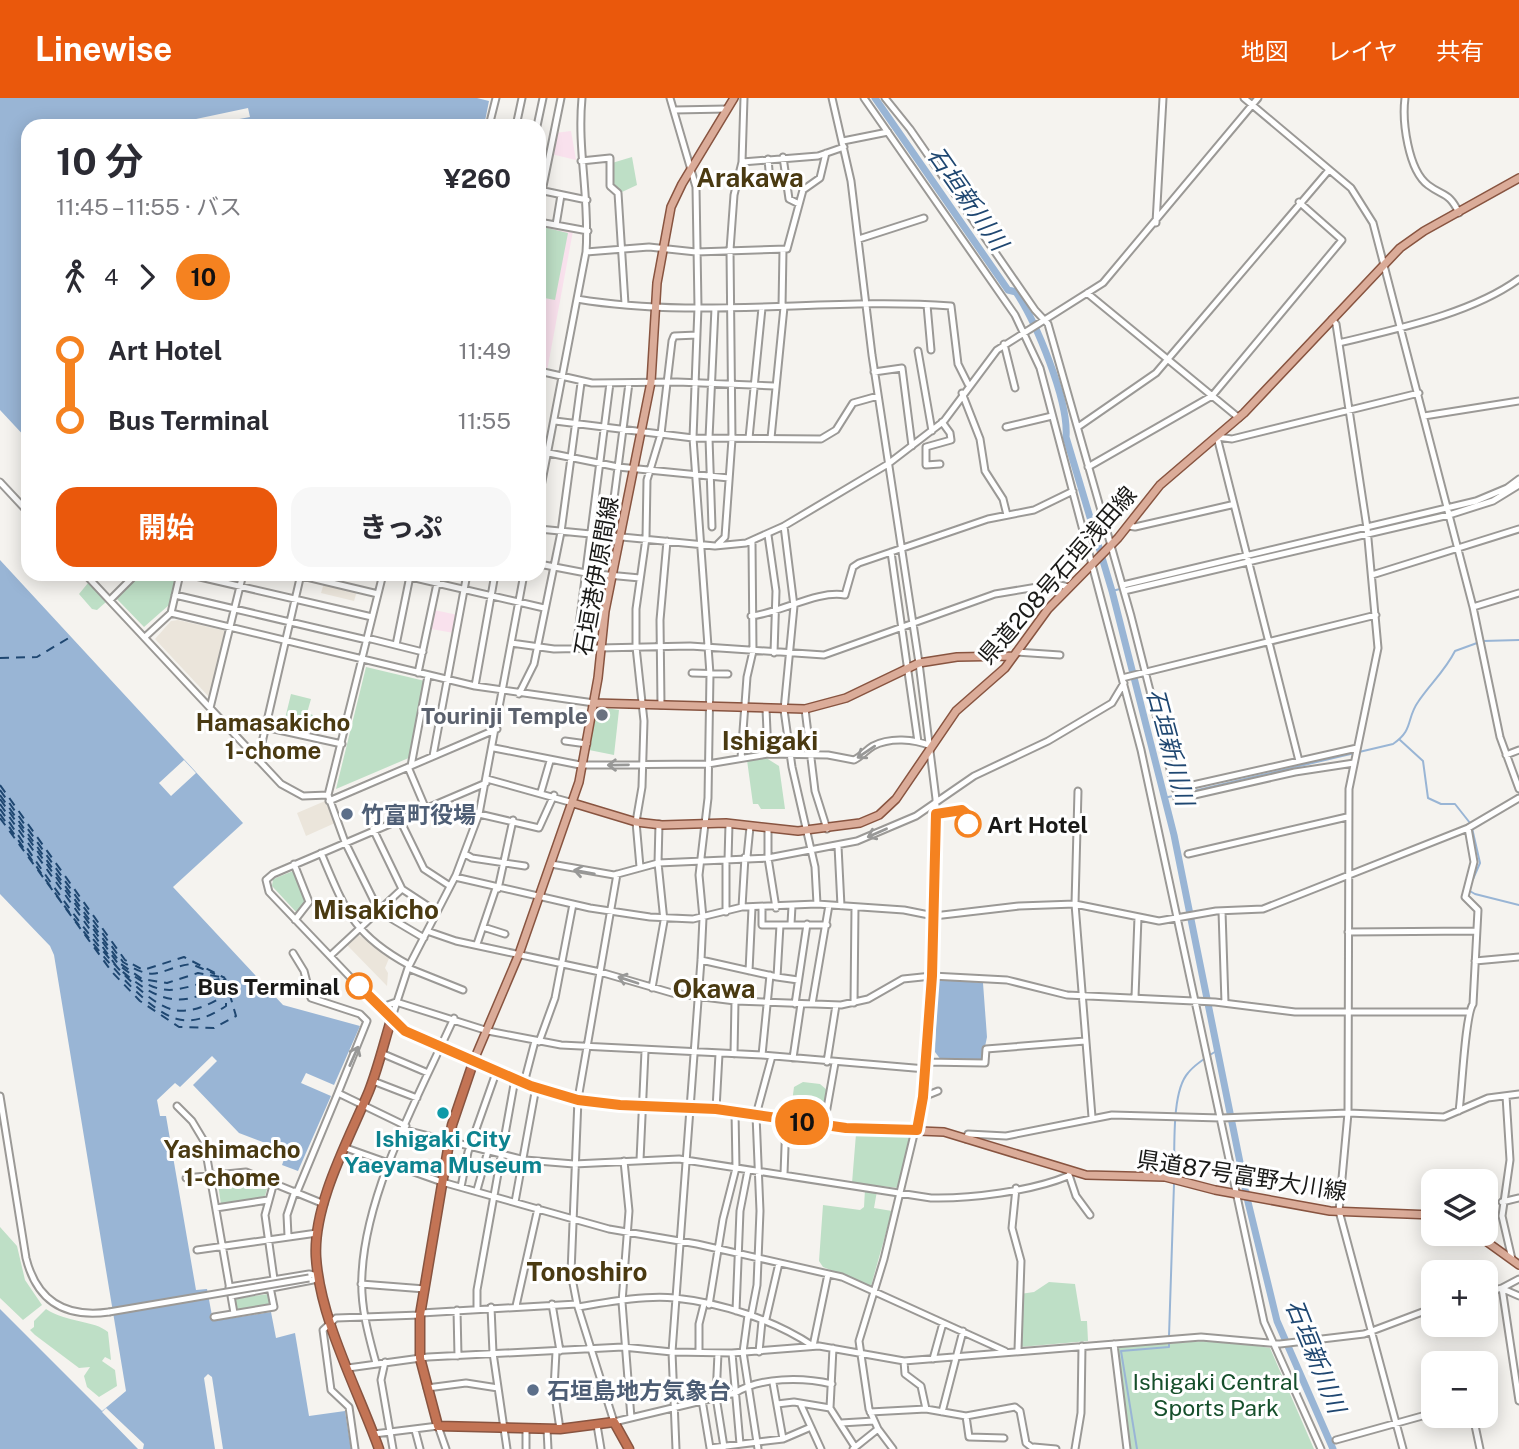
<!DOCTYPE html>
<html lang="ja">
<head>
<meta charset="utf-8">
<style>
  body { margin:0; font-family:"Public Sans","Noto Sans JP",sans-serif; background:#f7f7f7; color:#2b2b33; height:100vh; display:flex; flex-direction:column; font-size:26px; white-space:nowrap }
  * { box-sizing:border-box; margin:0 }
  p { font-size:23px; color:#7c7c81 }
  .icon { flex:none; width:38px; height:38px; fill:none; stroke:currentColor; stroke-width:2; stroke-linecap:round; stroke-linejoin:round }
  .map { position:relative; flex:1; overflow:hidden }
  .details { position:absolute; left:21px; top:21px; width:525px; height:462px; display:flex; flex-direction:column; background:#fff; border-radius:21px; box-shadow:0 4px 18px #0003 }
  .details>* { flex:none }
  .badge { padding:0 14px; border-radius:23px; font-size:24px; line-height:46px }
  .fabs { position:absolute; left:1421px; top:1071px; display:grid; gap:14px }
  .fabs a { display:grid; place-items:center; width:77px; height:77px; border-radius:14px; background:#fff; box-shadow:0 4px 18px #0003; font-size:35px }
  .map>.badge { position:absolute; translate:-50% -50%; box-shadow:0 0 0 4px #fff }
  .legs { display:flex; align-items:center; gap:10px; height:77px; padding:0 35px; font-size:23px }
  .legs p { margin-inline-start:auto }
  .headline { display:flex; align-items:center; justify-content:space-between; height:119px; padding:0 35px }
  h1 { font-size:38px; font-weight:700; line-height:52px }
  .action { display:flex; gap:14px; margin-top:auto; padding:14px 35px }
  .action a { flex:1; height:80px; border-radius:21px; background:#ea580c; color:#fff; font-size:28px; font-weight:700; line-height:80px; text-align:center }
  .action a+a { background:#f7f7f7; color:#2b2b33 }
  ul { padding:0 35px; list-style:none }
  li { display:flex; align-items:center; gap:24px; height:70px; font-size:26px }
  li i { display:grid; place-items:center; width:10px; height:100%; margin:0 9px; background:currentColor }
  li i::after { content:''; width:18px; height:18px; margin:-9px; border:5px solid; border-radius:50%; background:#fff }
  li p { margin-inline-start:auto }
  li:first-child i { background:linear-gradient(#0000 50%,currentColor 0) }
  li:last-child i { background:linear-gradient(currentColor 50%,#0000 0) }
  header { display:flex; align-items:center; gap:42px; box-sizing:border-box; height:98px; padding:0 35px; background:#ea580c; color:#fff }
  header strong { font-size:33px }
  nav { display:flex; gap:38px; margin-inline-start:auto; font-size:24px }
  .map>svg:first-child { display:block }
  .built { fill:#ebe5db }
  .education { fill:#f9e1ed }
  .green { fill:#bedfc6 }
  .water { fill:#99b5d5 }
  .pier { fill:#f5f3ef }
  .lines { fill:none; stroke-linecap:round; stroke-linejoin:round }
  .stream { stroke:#99b5d5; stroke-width:2 }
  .river { stroke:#99b5d5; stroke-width:7 }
  .ferry { stroke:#1f4771; stroke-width:2; stroke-dasharray:9 7; stroke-linecap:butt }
  .minor-casing { stroke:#9b9996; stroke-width:9 }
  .major-casing { stroke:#885440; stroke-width:10 }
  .highway-casing { stroke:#885440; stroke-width:11 }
  .minor { stroke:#fff; stroke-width:5 }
  .major { stroke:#dbac99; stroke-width:7 }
  .highway { stroke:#c37455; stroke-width:8 }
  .minor-bridge-casing { stroke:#9b9996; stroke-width:9; stroke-linecap:butt }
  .minor-bridge { stroke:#fff; stroke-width:5 }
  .oneway { stroke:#989897 }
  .line-1-casing { stroke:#fff; stroke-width:16 }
  .line-1 { stroke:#f58220; stroke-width:10 }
  .worship-dot { fill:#6b7280; stroke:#fff; stroke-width:2.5 }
  .service-dot { fill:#5c6f8a; stroke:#fff; stroke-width:2.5 }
  .stop-1-dot { fill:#fff; stroke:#f58220; stroke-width:3.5 }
  .culture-dot { fill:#0f9aa8; stroke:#fff; stroke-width:2.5 }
  .labels { text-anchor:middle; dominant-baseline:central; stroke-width:6; stroke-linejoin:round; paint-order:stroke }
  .street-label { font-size:23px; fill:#1a1a18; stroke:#fff }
  .worship-label { font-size:23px; font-weight:bold; fill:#5b616d; stroke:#fff; text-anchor:end }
  .service-label { font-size:23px; font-weight:bold; fill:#4e5e75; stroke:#fff; text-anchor:start }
  .stop-label { font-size:23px; font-weight:bold; fill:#1a1a18; stroke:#fff; text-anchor:start }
  .culture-label { font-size:23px; font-weight:bold; fill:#0d838f; stroke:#fff }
  .park-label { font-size:23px; fill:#164f2b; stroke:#fff }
  .water-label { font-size:24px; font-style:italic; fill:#1f4771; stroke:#fff }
  .neighbourhood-label { font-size:24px; font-weight:bold; fill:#4a3a12; stroke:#fff }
  .quarter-label { font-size:26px; font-weight:bold; fill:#4a3a12; stroke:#fff }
</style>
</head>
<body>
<header>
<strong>Linewise</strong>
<nav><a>地図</a><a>レイヤ</a><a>共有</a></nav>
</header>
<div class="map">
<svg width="1519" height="1351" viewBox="0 0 1519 1351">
  <rect width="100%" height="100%" fill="#f5f3ef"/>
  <path class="built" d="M324,485L357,493L354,503L321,495Z
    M178,522L226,533L210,600L155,541L171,523Z
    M325,703L335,725L306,738L297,715Z
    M359,837L390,858L385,870L388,875L387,888L347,847Z"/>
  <path class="education" d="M571,33L576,62L551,56L555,35Z
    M539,126L573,133L547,273L539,272Z
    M434,512L458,517L454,535L431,531Z"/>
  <path class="green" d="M632,59L637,87L622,94L612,86V65Z
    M539,128L568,135L555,202L539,199Z
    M140,476H177L169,507L144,529L116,500Z
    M88,485L106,504L97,512L92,511L79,496Z
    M366,569L425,583L411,659L336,691Z
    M291,596L311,601L307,615L313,617L309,635L283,629Z
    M599,609L619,612L614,657L589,652L596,612Z
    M763,658L779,668L785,711H761L758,706H753L747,662Z
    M293,773L306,805L297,815L272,788L273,781Z
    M803,984L820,986L827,992L821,1019L818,1022L790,1019L794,989Z
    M856,1036H907L911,1044L899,1090L852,1085Z
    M235,1079L268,1088L265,1098L221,1107L218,1085Z
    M865,1091L877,1093L874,1110L892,1113L871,1188L823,1169L819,1163L823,1107L860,1112L864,1109Z
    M0,1129L17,1148L25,1182L42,1207L23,1222L0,1200Z
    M1049,1184L1075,1186L1081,1223H1087L1088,1243L1020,1249V1196L1034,1194Z
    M268,1196L270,1207L235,1212L233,1201Z
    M46,1211C67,1225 94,1222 108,1234L111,1262L105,1259L102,1263L115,1272L117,1288L99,1299L87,1289L84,1278L90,1269L79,1270L35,1237L30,1232L34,1229V1223Z
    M1220,1242L1270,1250L1314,1351H1131L1117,1249Z"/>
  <path class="water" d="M0,0H477L489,3L484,28H28V342L0,312Z
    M0,462L243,725L173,789L283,907L360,928L334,987L306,975L301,985L331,998L298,1073L282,1067L287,1053L239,1035L193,987L217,963L212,958L180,989L175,985L157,1002L160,1018H166L196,1192L207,1191L213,1223L271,1214L276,1240L295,1235L309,1318L345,1313L351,1351H0V1211L102,1313L126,1293L54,857L50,848L0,796Z
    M938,880L983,885L987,939L982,963L941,962L935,954Z"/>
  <path class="pier" d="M248,10L250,19L202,28H163Z
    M184,662L196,675L171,698L159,685Z
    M208,1276L212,1279L223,1351H215L204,1280Z
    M106,1310L144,1346L143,1351H138L102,1314Z"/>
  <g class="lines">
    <path class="stream" d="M1486,402L1497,398
      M1126,490L1464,409
      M1112,493L1120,491
      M1483,543L1519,542
      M1400,642L1423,663L1428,700L1441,706H1455L1470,725
      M1164,700L1393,646C1414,632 1406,621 1418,604C1430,586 1445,573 1455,553L1477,545
      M1472,730L1480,765L1473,781
      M1468,792L1475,796L1519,807
      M1174,1077C1175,1052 1171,994 1188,975C1195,966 1208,958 1218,952
      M1169,1238L1174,1086
      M1137,1351L1121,1253L1169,1249V1244"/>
    <path class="river" d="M875,0L1008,192L1016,194C1036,224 1069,303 1066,339L1112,493L1174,737L1248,1104L1277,1223L1333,1351"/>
    <path class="ferry" d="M0,560L37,559L72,538
      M0,687L125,862L143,872L184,859L225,880
      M0,692L123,864C158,886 157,871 191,866L215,876
      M0,697L121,866L142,881L167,885L198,875L221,879
      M0,701L119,867C167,905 171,891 224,880
      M0,706L117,869C154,901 183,917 225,881
      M0,711C33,757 122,900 174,912C190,915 207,908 220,900L225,881
      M0,716C34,763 124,906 177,921C195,926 212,917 226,908V885
      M0,720L112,874L140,903L179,929L214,930L236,918L225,880"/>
    <g class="minor-casing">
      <path id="minor" d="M670,0L696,89L698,209L693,340L710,576L708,700L699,777L703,820L701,862L672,1254L676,1351
        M832,0L851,83L872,257L919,565L936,701L932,878L923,999L884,1161L859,1243L869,1311L878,1331L893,1351
        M864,0L1015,217L1040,270L1141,652L1264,1224L1321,1351
        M885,0L910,31L1035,212L1048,226L1131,518L1175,691L1357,650
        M1244,0L1351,90L1373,125L1473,509L1500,639L1519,691
        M1405,0C1402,23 1408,72 1428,87C1444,99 1449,94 1459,115
        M674,12L727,11
        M489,28L496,0
        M516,28L522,0
        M537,28L543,0
        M843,43L888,34
        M783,59L789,101L799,106
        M768,61L770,84
        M581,63L610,60V88L618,95L625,206
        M742,64L818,58L844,49
        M539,92L587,102
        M539,108L561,0
        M539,124L588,133
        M1156,125L1163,0
        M556,127L561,97
        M859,141L924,120
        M586,154L649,149L696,154L787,151L803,92L820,80L826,55
        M1087,195L1239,320
        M577,201C701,222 827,199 951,208L958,266L968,286
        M927,207L931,252
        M782,209L783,152
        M1332,221L1336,226L1367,430L1378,550L1349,691L1348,1015L1339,1113L1403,1351
        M1339,245C1396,231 1471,216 1519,181
        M1004,246L1015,290
        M918,253L932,333
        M539,273L592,285L677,284L774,288
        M874,274L902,270L912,348
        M962,295L980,341L985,373L1003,401L1007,417
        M1424,318L1519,303
        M555,323L693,340L821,341L836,332L853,305L878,298
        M1006,329L1052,318
        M1078,329L1156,275L1329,72
        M749,340L762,210
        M771,340L784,209
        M539,353L618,369L729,380
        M940,366L926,367V349L951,342L950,335L942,324
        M1088,369L1212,298L1342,142L1299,104
        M0,384L28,414
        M539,399L586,154C590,102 577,52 582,0
        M784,428L794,508L784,612L792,669L815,769L817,806
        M1129,428L1135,429L1231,407
        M712,429L709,340L715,210
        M539,431L715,448L746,445L784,428L888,366L944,323L997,252L1103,185L1258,0
        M768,437L776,493L774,555
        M609,439L629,285
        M718,446L725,439L732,341L730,152L734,97L742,64L744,0
        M891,454L918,644
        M539,466L586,475L640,480
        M85,476L281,686L303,698L328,697
        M187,476L372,519
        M294,476L378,496
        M383,476L328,697L345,744L374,803L392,821L424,840
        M398,476L544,510
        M1372,477L1519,431
        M1123,487L1476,403L1507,390L1519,381
        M1124,493L1449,417L1493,403L1519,387
        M175,497L367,542
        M110,502L136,476
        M1473,509L1519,495
        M171,515L180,476
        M751,518C781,515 817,492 845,497L853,469L859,465L988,421L1034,412L1073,393
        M145,539L171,515L475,588L594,605
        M367,540L423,554
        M511,545L554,551L690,548L824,557L995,496L1055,486L1069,489
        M396,547L410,478
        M576,551L610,285
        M1016,554L1060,557
        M418,575L439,476
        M692,575L728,576
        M1122,580L1376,517
        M475,588L495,476
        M519,596L534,566L561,434L581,285
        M661,607L660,522L667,443
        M210,610L243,476
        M766,611L768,656
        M805,611L815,693L827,731
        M265,629L342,646
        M565,643L587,646
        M494,650L580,667L708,666L768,656L828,657L854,662C862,658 866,652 873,648C890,639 914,641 931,648
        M1506,657L1519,652
        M433,658L467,476
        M741,660L747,579L753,553L752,444
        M258,662L301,476
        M1299,663L1217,339L1232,341L1419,295
        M411,668L428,578
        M408,669L425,709
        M487,681L573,705
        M1078,693L1075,806L1092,1019
        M541,694L550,663
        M1177,701L1295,674L1354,665
        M329,703L497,631
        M479,716L539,730L554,697
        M399,720L424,771L450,788
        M373,731L402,791L437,814
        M768,731V760L776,810
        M838,748L841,808
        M321,755C345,811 352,836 409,867
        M465,756L472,760L525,768
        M1188,756L1347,719
        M747,759L750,729
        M726,762V814
        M728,762L729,726
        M294,766L309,804L295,822
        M551,766L614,777L658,765L768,760L857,743L916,718L974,678L1048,643L1112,605L1124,585
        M640,769L636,724L642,689L644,623L636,549V511L646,440L647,382L661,336L672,243L674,238L697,237
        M617,776L578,1001L571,1175L577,1206L614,1324L735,1295C761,1279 802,1279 832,1286
        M455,779L590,810L650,819L693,821L742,809L817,806L904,812L934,818L1019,808L1075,806L1159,823L1216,813L1263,811L1468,730L1519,700
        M498,791L513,722
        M742,809L745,759
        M762,810V827H780
        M1222,813L1225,905
        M791,826L792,808
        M483,829L505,836
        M427,833L456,843L600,874L672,895L735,903L841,907L868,901L903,881L932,878L1007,882L1067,897L1215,904L1295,914H1467
        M1348,834L1476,833
        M477,846L496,790
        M293,855L304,873L311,900L360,916L367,923L338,995L406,1028
        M330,858L402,791
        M701,862L777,879L780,827H827
        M1475,863L1519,859
        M408,870L463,892
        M749,873L752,810
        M777,879L798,882
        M652,890L664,823L658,765L659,726
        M1135,899L1138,819
        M375,905L385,908L396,904L488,933L561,947L762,957L926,971
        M854,905L855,809
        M795,906L807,826
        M812,906L829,807
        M391,922L408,870L456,777L479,716L524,476
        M391,922L269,794L266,782L273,776L486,685
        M539,944L555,900L573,806
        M381,955L428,975
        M734,956L735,903
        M762,957L770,877
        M793,960L801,906
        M827,964L836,907
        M926,964L985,965L986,951L1085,943
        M373,983L417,1000
        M524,985L535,943
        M0,998L26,1160C37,1204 66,1220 109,1214
        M1506,998L1510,1062L1502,1118L1512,1161
        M923,999L938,993
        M177,1008L192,1023L204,1043L234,1215
        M716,1011L719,956
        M1459,1013C1462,993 1465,917 1473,906L1478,812L1465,799L1474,764L1468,730
        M824,1027L835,965
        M405,1032L525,1062L574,1066L679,1061L931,1100C970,1101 1032,1093 1068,1078
        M966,1041L968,1036L1006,1038L1112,1017L1221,1020L1348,1015L1444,1019L1488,1000L1519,996
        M346,1050L442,1084L609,1131L697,1146L842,1179L1005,1253
        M640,1062L645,953
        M624,1063L629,1113L622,1204L631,1320
        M784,1076L786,1022
        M1069,1077L1076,1098L1090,1117
        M186,1080L246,1074L324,1106
        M461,1089L468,1054L497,972
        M1016,1090L1012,1130L1021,1163L1018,1252
        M477,1092L488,1053
        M297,1094L338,995
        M515,1104L536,989
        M1502,1104L1519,1100
        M216,1110L268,1102
        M288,1138L287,1117L295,1093
        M197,1152L317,1135
        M274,1181L265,1117L274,1084
        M361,1186L425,1191
        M229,1189L309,1176L318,1178
        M1502,1190L1519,1303
        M1503,1191L1519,1198
        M1486,1194L1502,1190L1519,1181
        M231,1198L313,1182L318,1178
        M552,1206L560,1253
        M709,1207L723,1121L736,1070L735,1013
        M516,1208L538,1110
        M491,1209L493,1255L507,1351
        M578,1209C608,1204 645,1197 675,1200C722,1205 774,1222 813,1248L828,1176
        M477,1210V1192L515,981
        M457,1212L458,1258
        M736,1213L740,1113L748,1072
        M421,1215L577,1206
        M748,1217L743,1254L758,1351
        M751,1218L757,1187L760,1113L756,1017L772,958
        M214,1219L274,1209L270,1189
        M1114,1246L1127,1351
        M833,1250L830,1310L855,1349
        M556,1254L554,1291L560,1331
        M699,1254V1226L704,1206
        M759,1254L762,1223L766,1221L779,1165
        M718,1255L716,1299L724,1349
        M732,1255L740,1346
        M933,1261L943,1225
        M904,1263L905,1276L921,1288L926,1311L966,1318L1015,1309L1020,1313L1026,1345L1034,1351
        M385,1264L381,1282L393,1351
        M376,1265C368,1236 360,1207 362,1176C366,1092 420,995 454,920
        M348,1270L428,1259L623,1249L672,1254L732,1255L819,1248L904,1263L1201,1239L1280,1246L1364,1236L1433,1210
        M773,1285L783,1341
        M569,1288L603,1286
        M427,1290L466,1285L498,1290
        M702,1302L710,1350L783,1341L811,1329
        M800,1305L821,1351
        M777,1306L794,1304L830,1310
        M870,1314L926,1311
        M942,1314L963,1233
        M966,1318L969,1339L1004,1340
        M1473,1318L1480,1351
        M841,1325L874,1323
        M597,1327L601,1351
        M526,1331V1351
        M547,1331L548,1351
        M415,1332L420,1351
        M374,1336L438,1328L446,1351
        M1336,1342L1433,1315
        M1034,1349L1056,1351
        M355,1351L349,1309L331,1292L323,1232L336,1220L420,1217
        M853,1351L878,1331
        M1075,1351L1081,1315L1082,1248"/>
    </g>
    <g class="major-casing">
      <path id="major" d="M734,0L682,86L671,109L657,185L651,284L605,513L598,580L579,684L519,856L474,962L531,987L578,1001L620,1007L716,1011L846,1030L944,1034L1086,1077L1165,1079L1215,1092L1330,1113L1433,1117
        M594,605L805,611L846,600L919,565L957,559L1013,558
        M573,705L636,724L662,727L726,725L798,733L860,725L879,717L896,701L956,613L1005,570L1048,511L1118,440L1160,387L1244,315L1400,150L1424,133L1519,80
        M1476,1136L1519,1167"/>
    </g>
    <g class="highway-casing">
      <path id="highway" d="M379,1351C358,1292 320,1222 316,1159C313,1106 349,1041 369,993C378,970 384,945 391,922L405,933L474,962L452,1027L420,1217V1260L438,1328L560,1331L614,1324L629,1351"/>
    </g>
    <use href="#minor" class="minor"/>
    <use href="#major" class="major"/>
    <use href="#highway" class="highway"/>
    <g class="minor-bridge-casing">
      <path id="minor-bridge" d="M109,1214L309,1180"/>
    </g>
    <use href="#minor-bridge" class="minor-bridge"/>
  </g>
  <defs><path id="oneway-shaft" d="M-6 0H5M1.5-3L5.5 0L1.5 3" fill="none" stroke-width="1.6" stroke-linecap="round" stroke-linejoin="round" transform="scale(1.75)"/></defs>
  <g class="oneway">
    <use href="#oneway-shaft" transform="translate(866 654) rotate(146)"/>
    <use href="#oneway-shaft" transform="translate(618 667) rotate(179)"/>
    <use href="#oneway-shaft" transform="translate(877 735) rotate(156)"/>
    <use href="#oneway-shaft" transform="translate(584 774) rotate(-170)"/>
    <use href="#oneway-shaft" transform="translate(628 882) rotate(-162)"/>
    <use href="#oneway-shaft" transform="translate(354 958) rotate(-66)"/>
  </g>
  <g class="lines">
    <g class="line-1-casing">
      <path id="line-1" d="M359,888L405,933L531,988L578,1002L620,1007L716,1011L846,1030L917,1032L923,999L932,878L936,716L962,712L968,717V726"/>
    </g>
    <use href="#line-1" class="line-1"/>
  </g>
  <circle class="worship-dot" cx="602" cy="617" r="7"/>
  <g class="service-dot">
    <circle cx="347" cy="716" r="7"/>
    <circle cx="533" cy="1292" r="7"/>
  </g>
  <g class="stop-1-dot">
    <circle cx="968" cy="726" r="12"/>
    <circle cx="359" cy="888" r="12"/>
  </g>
  <circle class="culture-dot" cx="443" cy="1015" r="7"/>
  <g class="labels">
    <g class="street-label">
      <text transform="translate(1057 477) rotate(-49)">県道208号石垣浅田線</text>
      <text transform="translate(596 478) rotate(-80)">石垣港伊原間線</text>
      <text transform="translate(1242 1077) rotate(9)">県道87号富野大川線</text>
    </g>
    <g class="worship-label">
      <text x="588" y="617">Tourinji Temple</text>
    </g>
    <g class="service-label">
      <text x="361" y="716">竹富町役場</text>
      <text x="547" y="1292">石垣島地方気象台</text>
    </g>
    <g class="stop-label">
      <text x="987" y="726">Art Hotel</text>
      <text x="340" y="888" text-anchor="end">Bus Terminal</text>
    </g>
    <g class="culture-label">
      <text x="443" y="1040">Ishigaki City<tspan x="443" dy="26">Yaeyama Museum</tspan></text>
    </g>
    <g class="park-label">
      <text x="1216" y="1283">Ishigaki Central<tspan x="1216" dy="26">Sports Park</tspan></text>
    </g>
    <g class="water-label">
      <text transform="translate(968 100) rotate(55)">石垣新川川</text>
      <text transform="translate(1171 649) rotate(75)">石垣新川川</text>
      <text transform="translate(1316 1258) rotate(68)">石垣新川川</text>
    </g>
    <g class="neighbourhood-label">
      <text x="273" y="624">Hamasakicho<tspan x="273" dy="28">1-chome</tspan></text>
      <text x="232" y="1051">Yashimacho<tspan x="232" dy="28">1-chome</tspan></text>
    </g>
    <g class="quarter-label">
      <text x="750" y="79">Arakawa</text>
      <text x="770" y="642">Ishigaki</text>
      <text x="376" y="811">Misakicho</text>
      <text x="714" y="890">Okawa</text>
      <text x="587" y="1173">Tonoshiro</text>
    </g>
  </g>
</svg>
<div class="fabs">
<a><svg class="icon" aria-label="layers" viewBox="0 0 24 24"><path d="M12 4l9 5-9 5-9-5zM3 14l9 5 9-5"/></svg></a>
<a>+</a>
<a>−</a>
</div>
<b class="badge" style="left:802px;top:1024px;background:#f58220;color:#111">10</b>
<section class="details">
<div class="headline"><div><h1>10 分</h1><p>11:45 – 11:55 · バス</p></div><b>¥260</b></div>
<div class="legs"><svg class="icon" aria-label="walk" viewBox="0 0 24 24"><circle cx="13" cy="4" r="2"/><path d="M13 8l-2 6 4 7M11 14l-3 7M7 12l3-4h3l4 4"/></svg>4<svg class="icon" aria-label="forward" viewBox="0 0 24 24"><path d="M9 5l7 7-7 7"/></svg><b class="badge" style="background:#f58220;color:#111">10</b></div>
<ul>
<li><i style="color:#f58220"></i><b>Art Hotel</b><p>11:49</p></li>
<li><i style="color:#f58220"></i><b>Bus Terminal</b><p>11:55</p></li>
</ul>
<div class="action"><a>開始</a><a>きっぷ</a></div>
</section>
</div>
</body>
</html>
